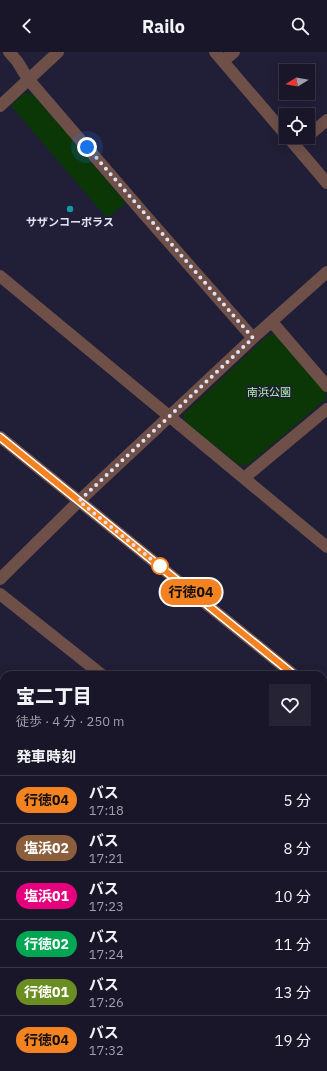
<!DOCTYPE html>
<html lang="ja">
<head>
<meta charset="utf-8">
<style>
  body { margin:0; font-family:"IBM Plex Sans","Noto Sans JP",sans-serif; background:#262335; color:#f1f3f6; height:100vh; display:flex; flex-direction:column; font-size:15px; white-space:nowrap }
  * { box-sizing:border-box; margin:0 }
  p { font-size:13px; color:#9f9fa8 }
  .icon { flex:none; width:22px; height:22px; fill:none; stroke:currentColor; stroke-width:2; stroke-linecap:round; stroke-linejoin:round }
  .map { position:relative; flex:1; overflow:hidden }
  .panel { position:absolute; left:0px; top:619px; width:327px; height:400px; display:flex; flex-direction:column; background:#191629; border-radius:12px 12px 0 0; box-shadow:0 2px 10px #0003,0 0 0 1px #373546 }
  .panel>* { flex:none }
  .badge { padding:0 8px; border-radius:13px; font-size:14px; line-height:26px }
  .needle { width:26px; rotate:259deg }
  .tools { position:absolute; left:279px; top:12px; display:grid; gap:8px }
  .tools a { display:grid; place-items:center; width:36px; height:36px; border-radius:0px; background:#191629; box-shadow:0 2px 10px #0003,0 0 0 1px #373546; font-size:20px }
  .you { position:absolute; width:20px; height:20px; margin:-10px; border:3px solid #fff; border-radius:50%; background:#1a73e8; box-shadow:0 0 0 6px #1a73e833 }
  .map>.badge { position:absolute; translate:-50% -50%; box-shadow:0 0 0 2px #fff }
  h2 { padding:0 16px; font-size:15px; line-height:36px }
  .round { display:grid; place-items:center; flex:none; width:42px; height:42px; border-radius:0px; background:#262335 }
  .headline { display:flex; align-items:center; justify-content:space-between; height:68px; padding:0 16px }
  h1 { font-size:19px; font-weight:800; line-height:30px }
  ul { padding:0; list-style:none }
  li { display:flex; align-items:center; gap:12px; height:48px; padding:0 16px; border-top:1px solid #373546 }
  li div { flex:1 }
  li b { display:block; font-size:15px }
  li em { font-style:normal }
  li .badge { min-width:44px; font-weight:700; text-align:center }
  header { display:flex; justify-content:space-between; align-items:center; height:52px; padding:0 16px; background:#191629; font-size:18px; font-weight:800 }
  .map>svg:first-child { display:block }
  .green { fill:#0b3707 }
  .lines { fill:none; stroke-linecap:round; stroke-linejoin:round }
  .path { stroke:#626076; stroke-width:2.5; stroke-dasharray:4 2; stroke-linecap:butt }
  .minor { stroke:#6f5049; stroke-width:12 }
  .line-casing { stroke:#fff; stroke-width:9 }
  .line { stroke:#f58220; stroke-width:6 }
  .walk { stroke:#e1e1f2; stroke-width:4; stroke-dasharray:0 7.2 }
  .culture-dot { fill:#0f9aa8; stroke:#211e37; stroke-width:1.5 }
  .stop-dot { fill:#fff; stroke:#f58220; stroke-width:2 }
  .labels { text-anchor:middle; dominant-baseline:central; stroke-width:3; stroke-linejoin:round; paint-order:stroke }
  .poi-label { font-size:11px; font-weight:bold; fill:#e1e1f2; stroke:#211e37 }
  .park-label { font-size:11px; fill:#b1f7a9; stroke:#211e37 }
</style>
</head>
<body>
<header><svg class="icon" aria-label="back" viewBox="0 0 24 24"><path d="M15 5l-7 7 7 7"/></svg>Railo<svg class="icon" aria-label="search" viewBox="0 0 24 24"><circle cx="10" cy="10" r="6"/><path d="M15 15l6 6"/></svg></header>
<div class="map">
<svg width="327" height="1019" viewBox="0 0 327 1019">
  <rect width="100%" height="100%" fill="#211e37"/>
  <path class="green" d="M24,41L33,42L126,151L107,166L11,54Z
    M275,282L325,339L326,347L248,413H239L184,369V362L268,283Z
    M323,943L327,946V1019H247L241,1015H323Z"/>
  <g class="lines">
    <path class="path" d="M323,779L327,776"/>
    <path class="minor" d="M9,0L17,9L28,27L145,163L253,286
      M215,0L286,83
      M223,9L234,0
      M0,54L58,0
      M308,84L327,68
      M288,85L327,131
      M0,224L327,495
      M272,270L327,334
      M0,385L294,623
      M244,426L327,357
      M0,527L79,449L253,286L327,220
      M0,542L102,623
      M323,646L327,650
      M323,665L327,661
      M0,705L4,708
      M323,825L327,820
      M0,860L4,863
      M323,934L327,937
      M0,966L4,963
      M0,997L4,1000
      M26,1015L32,1019
      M232,1015L237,1019
      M158,1019L162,1015"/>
  </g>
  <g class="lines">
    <g class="line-casing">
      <path id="line" d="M0,385L294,623"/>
    </g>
    <use href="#line" class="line"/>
    <path class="walk" d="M87,95L253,286L79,449L162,516L160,514"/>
  </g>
  <circle class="culture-dot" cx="70" cy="157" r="4"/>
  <circle class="stop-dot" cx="160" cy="514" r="8"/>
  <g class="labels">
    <g class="poi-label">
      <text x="70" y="170">サザンコーポラス</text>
    </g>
    <g class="park-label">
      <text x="269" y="340">南浜公園</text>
    </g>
  </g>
</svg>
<div class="tools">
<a><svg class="needle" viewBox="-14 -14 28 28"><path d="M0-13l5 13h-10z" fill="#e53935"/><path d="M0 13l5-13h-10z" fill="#9f9fa8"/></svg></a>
<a><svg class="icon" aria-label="locate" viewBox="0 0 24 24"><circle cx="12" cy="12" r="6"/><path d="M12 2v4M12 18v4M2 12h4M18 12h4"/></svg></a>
</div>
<div class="you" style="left:87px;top:95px"></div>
<b class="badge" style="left:191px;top:540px;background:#f58220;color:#111">行徳04</b>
<section class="panel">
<div class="headline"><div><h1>宝二丁目</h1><p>徒歩 · 4 分 · 250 m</p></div><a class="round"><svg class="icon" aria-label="heart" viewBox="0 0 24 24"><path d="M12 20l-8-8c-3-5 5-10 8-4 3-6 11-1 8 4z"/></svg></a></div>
<h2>発車時刻</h2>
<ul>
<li><span class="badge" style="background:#f58220;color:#111">行徳04</span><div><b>バス</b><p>17:18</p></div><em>5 分</em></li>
<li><span class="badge" style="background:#8b5e3c;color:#fff">塩浜02</span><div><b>バス</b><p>17:21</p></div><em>8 分</em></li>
<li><span class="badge" style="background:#e6007e;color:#fff">塩浜01</span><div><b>バス</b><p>17:23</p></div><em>10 分</em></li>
<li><span class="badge" style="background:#00a651;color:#fff">行徳02</span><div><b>バス</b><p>17:24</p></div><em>11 分</em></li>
<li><span class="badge" style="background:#6b8e23;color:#fff">行徳01</span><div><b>バス</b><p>17:26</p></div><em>13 分</em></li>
<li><span class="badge" style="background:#f58220;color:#111">行徳04</span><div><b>バス</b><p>17:32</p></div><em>19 分</em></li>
</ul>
</section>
</div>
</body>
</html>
